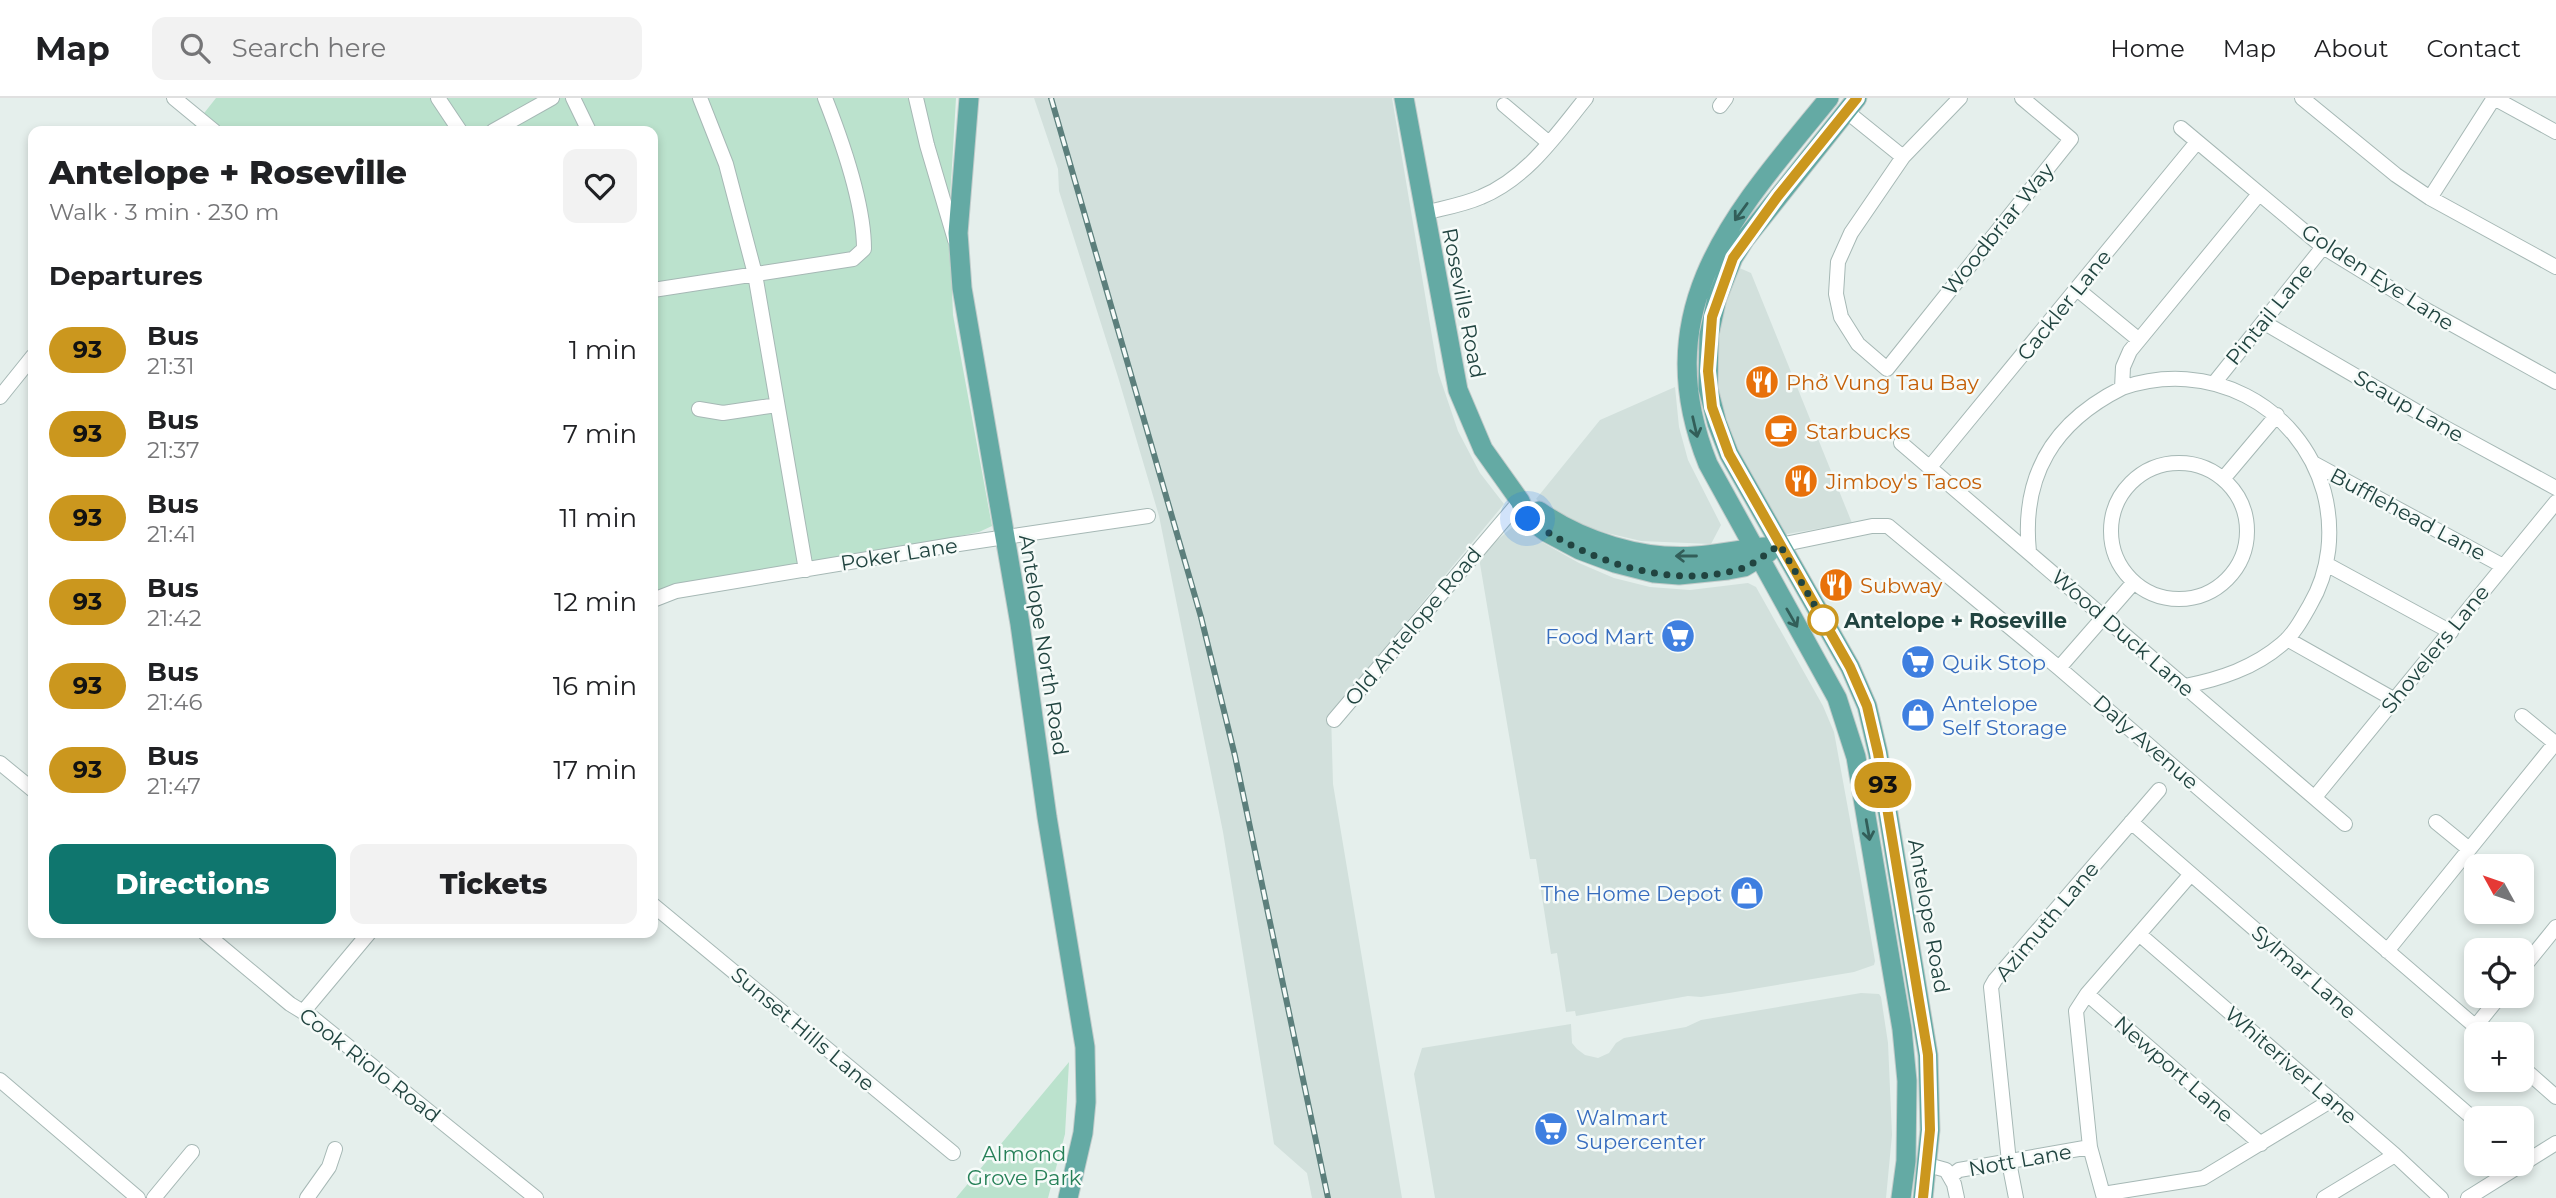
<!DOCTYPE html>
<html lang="en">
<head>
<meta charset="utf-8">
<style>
  body { margin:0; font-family:Montserrat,sans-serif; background:#f2f2f2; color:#202124; height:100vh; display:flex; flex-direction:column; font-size:26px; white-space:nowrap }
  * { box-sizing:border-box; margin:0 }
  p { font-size:23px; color:#757577 }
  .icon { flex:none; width:38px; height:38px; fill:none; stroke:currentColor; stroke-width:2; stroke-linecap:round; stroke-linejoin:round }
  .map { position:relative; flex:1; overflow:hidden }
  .side { position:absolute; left:28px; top:28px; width:630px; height:812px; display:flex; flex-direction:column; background:#fff; border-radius:14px; box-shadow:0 4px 10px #0003 }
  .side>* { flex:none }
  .badge { padding:0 14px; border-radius:23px; font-size:24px; line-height:46px }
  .needle { width:46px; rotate:310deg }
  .tools { position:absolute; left:2464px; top:756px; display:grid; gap:14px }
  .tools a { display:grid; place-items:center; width:70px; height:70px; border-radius:14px; background:#fff; box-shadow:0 4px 10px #0003; font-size:35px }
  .you { position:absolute; width:35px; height:35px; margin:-18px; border:5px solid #fff; border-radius:50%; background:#1a73e8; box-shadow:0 0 0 10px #1a73e833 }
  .map>.badge { position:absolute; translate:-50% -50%; box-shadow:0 0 0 4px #fff }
  h2 { padding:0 21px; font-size:26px; line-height:63px }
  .round { display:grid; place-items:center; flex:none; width:74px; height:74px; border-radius:14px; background:#f2f2f2 }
  .head { display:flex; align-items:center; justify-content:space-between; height:119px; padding:0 21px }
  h1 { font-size:33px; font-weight:800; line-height:52px }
  .cta { display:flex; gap:14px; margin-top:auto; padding:14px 21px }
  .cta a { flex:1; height:80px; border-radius:14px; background:#0f766e; color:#fff; font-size:28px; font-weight:800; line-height:80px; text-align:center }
  .cta a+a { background:#f2f2f2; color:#202124 }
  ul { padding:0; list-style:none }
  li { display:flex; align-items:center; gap:21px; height:84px; padding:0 21px }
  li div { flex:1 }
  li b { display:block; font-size:26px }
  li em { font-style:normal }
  li .badge { min-width:77px; font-weight:700; text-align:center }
  header { display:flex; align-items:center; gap:42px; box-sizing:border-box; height:98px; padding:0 35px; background:#fff; border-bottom:2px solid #e0e0e0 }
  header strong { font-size:33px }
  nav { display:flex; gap:38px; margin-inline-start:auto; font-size:24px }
  .search { width:490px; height:63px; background:#f2f2f2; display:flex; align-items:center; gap:18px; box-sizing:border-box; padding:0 24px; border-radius:14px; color:#757577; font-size:26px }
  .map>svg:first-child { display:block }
  .built { fill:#d2e0dc }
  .green { fill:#bbe2cd }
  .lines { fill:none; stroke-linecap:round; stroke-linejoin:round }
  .minor-casing { stroke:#a6b8b5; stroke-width:16 }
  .major-casing { stroke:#c1cbca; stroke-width:21 }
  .minor { stroke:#fff; stroke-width:14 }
  .major { stroke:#64aaa4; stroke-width:19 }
  .rail-casing { stroke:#5c7f7c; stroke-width:6 }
  .rail { stroke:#f6fbf9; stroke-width:3.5; stroke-dasharray:10; stroke-linecap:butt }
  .oneway { stroke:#325e59 }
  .line-casing { stroke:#fff; stroke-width:16 }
  .line { stroke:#cb971e; stroke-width:10 }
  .walk { stroke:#214440; stroke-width:7; stroke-dasharray:0 12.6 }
  .stop-dot { fill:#fff; stroke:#cb971e; stroke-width:3.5 }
  .labels { text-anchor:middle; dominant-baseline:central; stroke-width:5; stroke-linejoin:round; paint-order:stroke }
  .street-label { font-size:21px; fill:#214440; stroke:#f6fbf9 }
  .food-label { font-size:21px; fill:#c56008; stroke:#f6fbf9; text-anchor:start }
  .stop-label { font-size:21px; font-weight:bold; fill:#214440; stroke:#f6fbf9; text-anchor:start }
  .shop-label { font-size:21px; fill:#366cbe; stroke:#f6fbf9; text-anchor:start }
  .park-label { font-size:21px; fill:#268058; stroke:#f6fbf9 }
</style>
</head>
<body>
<header>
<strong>Map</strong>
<div class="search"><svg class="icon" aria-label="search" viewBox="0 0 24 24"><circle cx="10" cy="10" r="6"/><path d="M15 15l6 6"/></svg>Search here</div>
<nav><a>Home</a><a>Map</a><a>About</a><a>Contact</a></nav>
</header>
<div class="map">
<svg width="2556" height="1100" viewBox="0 0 2556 1100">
  <rect width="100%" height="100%" fill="#e5efec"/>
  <path class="built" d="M1034,0H1392L1438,274L1458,333L1480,375L1504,406L1331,615L1333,686L1402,1100H1312L1307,1075L1274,1046L1223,734L1159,418L1118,279L1059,93L1058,71Z
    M1735,168L1751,175L1852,425L1781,437L1719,317L1714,233Z
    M1675,289L1679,329L1688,362L1721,427L1711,446L1641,443L1577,428L1536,401L1600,322Z
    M1517,425L1540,443L1579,465L1614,480L1650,489L1690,492L1748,485L1756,489L1823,608L1834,634L1859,771L1875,863L1874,867L1854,874L1729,895L1701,899L1688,898L1576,918L1575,913L1566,914L1557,855L1551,856L1536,761H1530L1480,466V457Z
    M1861,895L1879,896L1881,899L1888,945L1892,1037L1886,1100H1435L1414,976L1422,950L1571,926L1572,945L1577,951L1585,957L1598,960L1609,955L1616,945L1624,940L1686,929L1701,922Z"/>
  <path class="green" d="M216,0H956L949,118L953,217L992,428L979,434L653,500V33H190Z
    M1069,964L1065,1036L1048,1100H956Z"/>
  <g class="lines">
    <g class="minor-casing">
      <path id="minor" d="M174,0L214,33
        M438,0L460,33
        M573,0L589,33
        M700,0L726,66L755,176L806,472
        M916,0L927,47L955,142
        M1960,0L1903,59L1851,135L1838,164L1836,196L1841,219L1858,246L1887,271L2071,41L2022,0
        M2302,0L2396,77L2430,100L2556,169
        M2494,0L2556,34
        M1504,7L1549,45
        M1720,8L1726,0
        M1846,13L1903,59
        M2181,30L2323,149L2421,209L2556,284
        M493,33L552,0
        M2430,100L2494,0
        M1424,115C1443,110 1463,107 1481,99C1527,80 1556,37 1586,0
        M2077,191L2139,242
        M653,192L853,161L864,151C864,105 842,43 825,0
        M2263,224L2440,327L2556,390
        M2215,284L2323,149
        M2122,290C2208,260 2299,306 2324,394C2334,432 2330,473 2310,507C2302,521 2294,536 2282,546C2254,570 2220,581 2185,588
        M0,299L33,258
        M699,311L723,315L777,307
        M1901,345L2345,726
        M2313,365L2503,468
        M2111 433a68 68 0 1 1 136 0a68 68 0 1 1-136 0Z
        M1930,369L2197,44
        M2223,381L2277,317
        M1780,447L1872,428H1888L2059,570L2484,936
        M2029,454C2021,377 2054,324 2122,290L2123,269L2130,253L2259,96
        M2326,466L2451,534
        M653,502L676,493L952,447L1148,418
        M2287,541L2395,602
        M2059,570L2134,484
        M2522,618L2555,645
        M1334,622L1520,403
        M0,665L33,692
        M2315,699L2556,404
        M2131,724L2476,1023
        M2436,724L2469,751
        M653,807L953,1055
        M205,835L290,906L313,920L536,1100
        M2139,836L2395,1057L2441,1100
        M2387,853L2556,644
        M2522,871L2556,829
        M2087,896L2261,1046
        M303,914L369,835
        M2475,929L2500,898
        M2522,969L2556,999
        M0,982L138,1100
        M1928,1067L1946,1072L1954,1086L1957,1100
        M1951,1078L1959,1072L2090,1049
        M2103,1096L2203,1080L2332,1002
        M154,1100L192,1054
        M307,1100L329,1069L335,1051
        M2016,1100L2009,1064L1991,889L1995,882L2159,692
        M2104,1100L2090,1049L2076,913L2087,896L2191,776
        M2324,1100L2395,1057
        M2468,1100L2556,1045"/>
    </g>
    <g class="major-casing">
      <path id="major" d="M969,0L958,135L962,190L1020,526L1047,719L1085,949L1086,1004L1083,1035L1068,1100
        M1404,0L1458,292L1483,351L1520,403L1528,421L1546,434L1580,452L1615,465L1654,475L1679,477L1728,472L1744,469L1769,454
        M1829,0C1736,114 1645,209 1708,366L1837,600L1856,659L1902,931L1907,983L1906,1063L1901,1100
        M1857,0L1745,141L1733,160L1717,200L1709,237L1708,290L1717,325L1729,356L1850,569L1867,608L1878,655L1928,957L1930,1032L1923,1100
        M1539,413C1582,443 1642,462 1695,458C1718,457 1742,451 1765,449"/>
    </g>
    <use href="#minor" class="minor"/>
    <use href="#major" class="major"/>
    <g class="rail-casing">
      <path id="rail" d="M1051,0L1201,519L1235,658L1328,1100"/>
    </g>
    <use href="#rail" class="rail"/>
  </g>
  <defs><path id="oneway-shaft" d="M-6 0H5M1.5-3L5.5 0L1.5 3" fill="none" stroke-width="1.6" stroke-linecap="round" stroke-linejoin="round" transform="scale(1.75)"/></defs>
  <g class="oneway">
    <use href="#oneway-shaft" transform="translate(1741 114) rotate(126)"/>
    <use href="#oneway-shaft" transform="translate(1695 329) rotate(77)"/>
    <use href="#oneway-shaft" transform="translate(1686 458) rotate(-180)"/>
    <use href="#oneway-shaft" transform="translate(1792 520) rotate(60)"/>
    <use href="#oneway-shaft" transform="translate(1868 732) rotate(80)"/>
  </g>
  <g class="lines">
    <g class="line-casing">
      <path id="line" d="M1857,0L1778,98L1733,160L1712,219L1708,273L1712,309L1729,356L1850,569L1867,608L1878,655L1928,957L1930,1032L1923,1100"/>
    </g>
    <use href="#line" class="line"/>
    <path class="walk" d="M1528,421C1586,463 1672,493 1743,470C1756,465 1768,454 1780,447L1823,522"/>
  </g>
  <defs>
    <g id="restaurant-disc" transform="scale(1.75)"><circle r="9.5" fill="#e8710a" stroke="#f6fbf9"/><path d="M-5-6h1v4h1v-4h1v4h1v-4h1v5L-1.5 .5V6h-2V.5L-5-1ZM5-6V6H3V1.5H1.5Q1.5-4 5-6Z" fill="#fff"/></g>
    <g id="cafe-disc" transform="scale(1.75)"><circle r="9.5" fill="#e8710a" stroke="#f6fbf9"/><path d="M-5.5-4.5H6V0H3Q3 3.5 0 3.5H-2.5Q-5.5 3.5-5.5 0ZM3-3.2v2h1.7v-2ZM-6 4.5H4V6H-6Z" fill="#fff"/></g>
    <g id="supermarket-disc" transform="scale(1.75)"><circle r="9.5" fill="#3f7fe0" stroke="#f6fbf9"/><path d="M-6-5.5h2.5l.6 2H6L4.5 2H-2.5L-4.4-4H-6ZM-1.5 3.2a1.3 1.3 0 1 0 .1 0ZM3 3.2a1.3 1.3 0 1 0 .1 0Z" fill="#fff"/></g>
    <g id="shop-disc" transform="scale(1.75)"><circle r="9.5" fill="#3f7fe0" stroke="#f6fbf9"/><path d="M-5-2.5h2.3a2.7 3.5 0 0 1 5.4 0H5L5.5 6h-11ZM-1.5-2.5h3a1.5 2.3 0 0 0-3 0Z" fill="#fff"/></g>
  </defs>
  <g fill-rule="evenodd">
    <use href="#restaurant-disc" x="1762" y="284"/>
    <use href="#cafe-disc" x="1781" y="333"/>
    <use href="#restaurant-disc" x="1801" y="383"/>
    <use href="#restaurant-disc" x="1836" y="487"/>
    <use href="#supermarket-disc" x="1678" y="538"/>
    <use href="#supermarket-disc" x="1918" y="564"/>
    <use href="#shop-disc" x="1918" y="617"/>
    <use href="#shop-disc" x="1747" y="795"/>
    <use href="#supermarket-disc" x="1551" y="1031"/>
  </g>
  <circle class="stop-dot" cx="1823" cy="522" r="14"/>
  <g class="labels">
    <g class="street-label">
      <text transform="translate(1998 131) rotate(-51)">Woodbriar Way</text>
      <text transform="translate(2378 179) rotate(33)">Golden Eye Lane</text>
      <text transform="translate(1464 205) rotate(79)">Roseville Road</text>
      <text transform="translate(2064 207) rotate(-51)">Cackler Lane</text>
      <text transform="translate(2269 216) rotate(-51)">Pintail Lane</text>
      <text transform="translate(2409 308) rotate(30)">Scaup Lane</text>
      <text transform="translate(2408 416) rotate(28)">Bufflehead Lane</text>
      <text transform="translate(899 456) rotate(-9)">Poker Lane</text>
      <text transform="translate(1413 528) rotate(-50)">Old Antelope Road</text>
      <text transform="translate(2123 535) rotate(41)">Wood Duck Lane</text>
      <text transform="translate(1044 547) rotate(81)">Antelope North Road</text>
      <text transform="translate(2435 551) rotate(-51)">Shovelers Lane</text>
      <text transform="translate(2146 644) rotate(41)">Daly Avenue</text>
      <text transform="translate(1929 818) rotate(80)">Antelope Road</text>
      <text transform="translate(2047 823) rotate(-50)">Azimuth Lane</text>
      <text transform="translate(2304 874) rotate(41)">Sylmar Lane</text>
      <text transform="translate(803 931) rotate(40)">Sunset Hills Lane</text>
      <text transform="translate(370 967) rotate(38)">Cook Riolo Road</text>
      <text transform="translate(2291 967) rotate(41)">Whiteriver Lane</text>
      <text transform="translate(2174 971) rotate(41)">Newport Lane</text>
      <text transform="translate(2020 1062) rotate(-10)">Nott Lane</text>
    </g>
    <g class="food-label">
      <text x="1786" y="284">Phở Vung Tau Bay</text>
      <text x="1806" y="333">Starbucks</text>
      <text x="1826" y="383">Jimboy's Tacos</text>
      <text x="1860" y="487">Subway</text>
    </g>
    <g class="stop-label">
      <text x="1844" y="522">Antelope + Roseville</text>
    </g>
    <g class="shop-label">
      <text x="1654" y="538" text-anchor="end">Food Mart</text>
      <text x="1942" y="564">Quik Stop</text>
      <text x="1942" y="605">Antelope<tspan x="1942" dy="24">Self Storage</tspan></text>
      <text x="1722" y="795" text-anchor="end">The Home Depot</text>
      <text x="1576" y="1019">Walmart<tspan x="1576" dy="24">Supercenter</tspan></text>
    </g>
    <g class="park-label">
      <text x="1024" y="1055">Almond<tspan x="1024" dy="24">Grove Park</tspan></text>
    </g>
  </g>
</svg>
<div class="tools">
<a><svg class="needle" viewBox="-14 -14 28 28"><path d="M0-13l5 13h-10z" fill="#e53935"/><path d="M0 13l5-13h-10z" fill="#757577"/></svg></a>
<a><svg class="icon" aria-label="locate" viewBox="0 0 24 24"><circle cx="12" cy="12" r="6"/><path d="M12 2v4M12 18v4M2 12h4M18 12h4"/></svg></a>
<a>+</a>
<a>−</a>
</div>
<div class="you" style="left:1528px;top:421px"></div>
<b class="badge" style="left:1883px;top:687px;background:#cb971e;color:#111">93</b>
<section class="side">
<div class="head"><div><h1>Antelope + Roseville</h1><p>Walk · 3 min · 230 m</p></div><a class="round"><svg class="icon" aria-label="heart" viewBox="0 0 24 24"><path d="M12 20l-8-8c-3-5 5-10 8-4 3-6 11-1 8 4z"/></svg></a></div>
<h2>Departures</h2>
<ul>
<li><span class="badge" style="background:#cb971e;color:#111">93</span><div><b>Bus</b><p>21:31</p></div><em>1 min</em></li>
<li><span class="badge" style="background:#cb971e;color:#111">93</span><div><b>Bus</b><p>21:37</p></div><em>7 min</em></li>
<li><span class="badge" style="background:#cb971e;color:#111">93</span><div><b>Bus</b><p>21:41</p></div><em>11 min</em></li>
<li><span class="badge" style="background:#cb971e;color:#111">93</span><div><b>Bus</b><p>21:42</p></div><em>12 min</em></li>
<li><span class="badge" style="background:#cb971e;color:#111">93</span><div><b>Bus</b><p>21:46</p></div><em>16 min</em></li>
<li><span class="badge" style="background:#cb971e;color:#111">93</span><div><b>Bus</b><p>21:47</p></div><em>17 min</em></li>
</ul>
<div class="cta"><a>Directions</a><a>Tickets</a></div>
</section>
</div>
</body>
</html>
